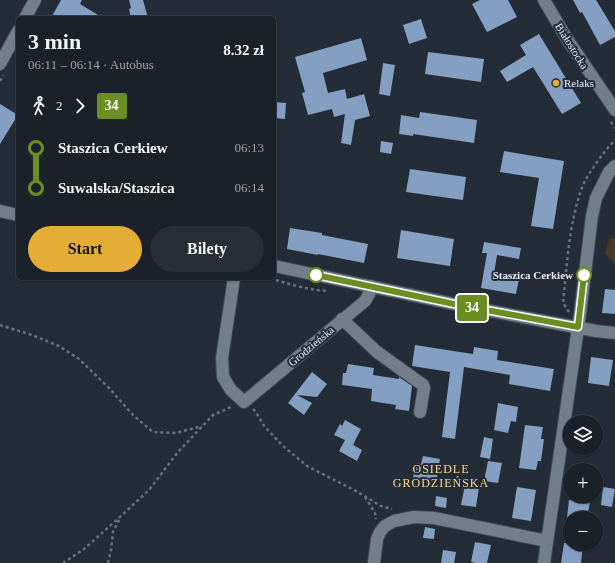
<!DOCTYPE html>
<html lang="pl">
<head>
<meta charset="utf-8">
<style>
  body { margin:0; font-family:Georgia,serif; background:#272e35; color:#f1f3f6; height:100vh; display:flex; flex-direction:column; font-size:15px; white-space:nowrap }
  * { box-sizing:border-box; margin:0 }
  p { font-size:13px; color:#9fa3a8 }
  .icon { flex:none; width:22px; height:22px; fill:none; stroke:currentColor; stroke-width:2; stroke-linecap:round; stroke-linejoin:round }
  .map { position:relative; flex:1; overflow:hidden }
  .sheet { position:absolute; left:16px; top:16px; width:260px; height:264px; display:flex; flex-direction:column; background:#1a2129; border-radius:6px; box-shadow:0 1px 3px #0004,0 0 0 1px #383e46 }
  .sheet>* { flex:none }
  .badge { padding:0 8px; border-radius:3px; font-size:14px; line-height:26px }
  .tools { position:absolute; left:563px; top:415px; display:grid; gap:8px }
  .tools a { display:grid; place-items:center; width:40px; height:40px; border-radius:50%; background:#1a2129; box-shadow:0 1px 3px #0004,0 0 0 1px #383e46; font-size:20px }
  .map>.badge { position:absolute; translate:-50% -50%; box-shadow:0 0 0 2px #fff }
  .legs { display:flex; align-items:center; gap:6px; height:44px; padding:0 12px; font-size:13px }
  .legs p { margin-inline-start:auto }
  .summary { display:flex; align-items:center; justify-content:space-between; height:68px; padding:0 12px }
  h1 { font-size:22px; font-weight:800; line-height:30px }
  .primary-button { display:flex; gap:8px; margin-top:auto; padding:8px 12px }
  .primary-button a { flex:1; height:46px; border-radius:24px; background:#e6ad36; color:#111; font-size:16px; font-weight:800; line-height:46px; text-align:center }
  .primary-button a+a { background:#272e35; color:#f1f3f6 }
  ul { padding:0 12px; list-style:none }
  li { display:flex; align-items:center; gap:14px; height:40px; font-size:15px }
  li i { display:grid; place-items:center; width:6px; height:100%; margin:0 5px; background:currentColor }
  li i::after { content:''; width:10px; height:10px; margin:-5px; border:3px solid; border-radius:50%; background:#1a2129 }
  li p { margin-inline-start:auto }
  li:first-child i { background:linear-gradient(#0000 50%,currentColor 0) }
  li:last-child i { background:linear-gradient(currentColor 50%,#0000 0) }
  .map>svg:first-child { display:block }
  .green { fill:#463a26 }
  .building { fill:#849fc1 }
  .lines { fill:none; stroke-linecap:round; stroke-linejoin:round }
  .minor-casing { stroke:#414952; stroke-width:14 }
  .path { stroke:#69717b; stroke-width:2.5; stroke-dasharray:3 3; stroke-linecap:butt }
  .minor { stroke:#737e8b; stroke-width:12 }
  .line-1-casing { stroke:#fff; stroke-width:9 }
  .line-1 { stroke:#6b8e23; stroke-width:6 }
  .poi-dot { fill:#e6ad36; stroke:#232c37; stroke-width:1.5 }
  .stop-1-dot { fill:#fff; stroke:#6b8e23; stroke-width:2 }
  .labels { text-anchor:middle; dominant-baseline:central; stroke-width:4; stroke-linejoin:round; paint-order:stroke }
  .street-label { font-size:11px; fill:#eaf0f7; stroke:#232c37 }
  .poi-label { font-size:11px; fill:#eaf0f7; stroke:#232c37; text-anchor:start }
  .stop-label { font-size:11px; font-weight:bold; fill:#eaf0f7; stroke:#232c37; text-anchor:end }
  .neighbourhood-label { font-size:12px; letter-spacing:1px; fill:#ffd78f; stroke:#232c37 }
</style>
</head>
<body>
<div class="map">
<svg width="615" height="563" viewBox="0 0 615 563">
  <rect width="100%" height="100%" fill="#232c37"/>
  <path class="green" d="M615,238V264L605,254L609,239Z"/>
  <path class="building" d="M61,0H82L80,4L103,18H51Z
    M129,0H143L148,18H131L129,9L131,8Z
    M480,0H508L517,17L487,32L472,4Z
    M573,0H596L615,31V37L600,45L582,12L580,13Z
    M421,19L427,38L409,44L403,25Z
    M539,34L581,103L562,114L533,67L507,82L500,71L526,55L520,45Z
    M361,38L367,60L323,73L328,93L345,89L347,99L364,94L370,116L355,120L351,145L341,143L345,114L334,117L332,109L308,115L302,93L305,92L295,57Z
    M428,52L484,59L481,82L425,74Z
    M383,63L395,65L390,96L379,94Z
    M274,102L286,103L285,119L274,118Z
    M0,104L18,115L0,144Z
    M420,112L477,120L474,143L413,134V136L399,134L401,115L419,118Z
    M381,141L393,143L391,154L380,152Z
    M504,151L564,161L553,229L531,226L539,178L500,172Z
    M410,169L466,177L463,200L406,192Z
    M290,228L322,233V235L368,244L364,263L318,254V255L287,249Z
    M401,230L454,239L450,266L397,258Z
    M484,242L521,248L519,259L497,255L494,274L519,279L516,294L481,288L487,253H482Z
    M605,289L615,290V314L602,313Z
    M415,345L473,354L474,347L498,351L497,360L554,369L550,391L509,384L510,375L464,367L455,439L442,437L450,372L412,366Z
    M591,357L613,360L609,386L588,383Z
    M348,364L374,368L373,375L399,379V377L412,386L409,411L395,409L396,405L371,401L372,389L342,385L343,373H346Z
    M312,372L327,384L317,397L297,395L312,403L304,415L288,403Z
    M498,403L518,407L516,422L511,421L508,433L494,430Z
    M345,420L361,429L353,445L362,450L357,461L339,451L345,440L334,435L340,424L342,426Z
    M525,425L543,427L541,439H544L541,461H538L536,470L519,468Z
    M484,437L493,439L490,459L480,457Z
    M423,456L440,459L436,482L413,479L415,463L421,464Z
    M488,461L502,463L498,483L484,481Z
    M465,485L479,487L476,507L461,505Z
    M517,487L536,490L531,521L512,518Z
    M603,487L615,489L612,507L601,505Z
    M436,496L447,498L446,508L435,506Z
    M569,500L590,502L587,518H567Z
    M425,527L435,529L434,539L423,538Z
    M475,542L491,545L487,563H476L471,562Z
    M564,543L583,545L581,563H561Z
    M443,550L456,552L454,563H441Z"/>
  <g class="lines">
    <g class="minor-casing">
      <path id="minor" d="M544,0L567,39L615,110
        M25,18L35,0
        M0,64L18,31
        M0,211L18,215
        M274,266L454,304L596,331L615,333
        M234,278L222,358L223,377L231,390L244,402L365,301L369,294L371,286
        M342,319L377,352L423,385L424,388L420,412
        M374,563L377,539L380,532L385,526L394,521L414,517L434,518L547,541
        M544,563L580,314L592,216L596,198L609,172L615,166"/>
    </g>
    <path class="path" d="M0,81L3,75
      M611,122L615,128
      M276,280C292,285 310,290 328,291
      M569,312L563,303C567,265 569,221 583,185C589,172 605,150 615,140
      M0,325L32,335L59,346L79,359L109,388L133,415L153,432L176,433L202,426
      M253,409L255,411L265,427L282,445L307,466L356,491L381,506L392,509
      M365,497L375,513L376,519
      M63,563L84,549L121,516L149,490L178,452L213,415L233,406
      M108,563L111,550L113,532L120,518"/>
    <use href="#minor" class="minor"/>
  </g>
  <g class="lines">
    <g class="line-1-casing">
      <path id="line-1" d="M316,275L454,304L578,327L584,275"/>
    </g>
    <use href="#line-1" class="line-1"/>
  </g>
  <circle class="poi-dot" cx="556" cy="83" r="4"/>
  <g class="stop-1-dot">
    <circle cx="316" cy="275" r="7"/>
    <circle cx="584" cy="275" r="7"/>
  </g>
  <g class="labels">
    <g class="street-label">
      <text transform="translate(572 46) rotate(58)">Białostocka</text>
      <text transform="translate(311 346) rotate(-40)">Grodzieńska</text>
    </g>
    <g class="poi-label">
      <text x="564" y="83">Relaks</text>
    </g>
    <g class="stop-label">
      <text x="573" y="275">Staszica Cerkiew</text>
    </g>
    <g class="neighbourhood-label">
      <text x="441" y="469">OSIEDLE<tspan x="441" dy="14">GRODZIEŃSKA</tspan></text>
    </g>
  </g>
</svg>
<div class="tools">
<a><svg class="icon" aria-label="layers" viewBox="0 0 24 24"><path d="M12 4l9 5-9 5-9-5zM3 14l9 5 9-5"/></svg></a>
<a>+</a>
<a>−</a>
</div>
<b class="badge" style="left:472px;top:308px;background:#6b8e23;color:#fff">34</b>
<section class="sheet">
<div class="summary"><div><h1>3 min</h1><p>06:11 – 06:14 · Autobus</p></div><b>8.32 zł</b></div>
<div class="legs"><svg class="icon" aria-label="walk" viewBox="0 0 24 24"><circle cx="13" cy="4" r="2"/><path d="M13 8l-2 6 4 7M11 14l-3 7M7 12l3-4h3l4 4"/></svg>2<svg class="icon" aria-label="forward" viewBox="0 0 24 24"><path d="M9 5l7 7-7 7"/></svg><b class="badge" style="background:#6b8e23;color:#fff">34</b></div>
<ul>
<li><i style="color:#6b8e23"></i><b>Staszica Cerkiew</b><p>06:13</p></li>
<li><i style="color:#6b8e23"></i><b>Suwalska/Staszica</b><p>06:14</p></li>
</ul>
<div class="primary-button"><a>Start</a><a>Bilety</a></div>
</section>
</div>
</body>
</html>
